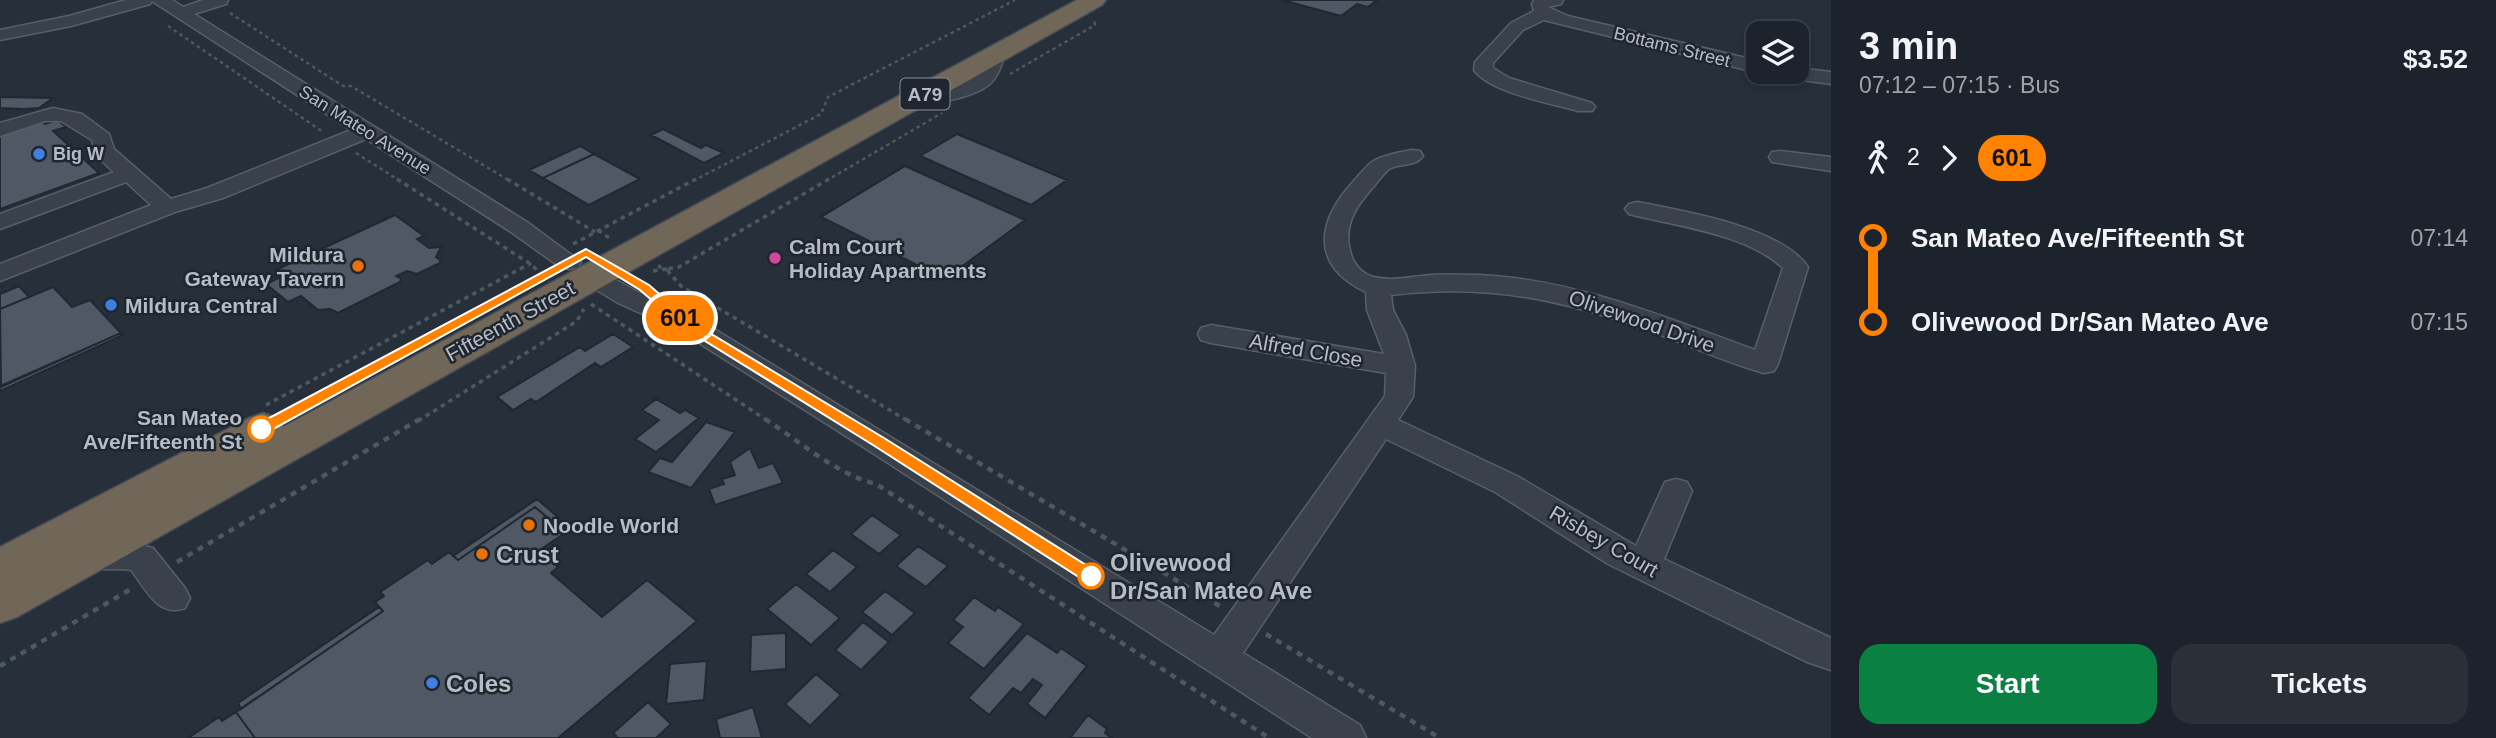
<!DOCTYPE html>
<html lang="en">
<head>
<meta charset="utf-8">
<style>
  body { margin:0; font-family:Arial,sans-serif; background:#2a2f38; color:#f1f3f6; height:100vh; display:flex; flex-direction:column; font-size:26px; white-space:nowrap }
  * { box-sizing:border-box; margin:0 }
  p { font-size:23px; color:#a0a4a9 }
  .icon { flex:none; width:38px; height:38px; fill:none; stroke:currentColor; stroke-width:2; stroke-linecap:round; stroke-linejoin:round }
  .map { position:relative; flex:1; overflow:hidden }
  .drawer { display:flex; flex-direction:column; background:#1d232c; width:665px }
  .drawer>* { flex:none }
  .badge { padding:0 14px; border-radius:23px; font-size:24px; line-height:46px }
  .buttons { position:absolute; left:1746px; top:21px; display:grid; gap:14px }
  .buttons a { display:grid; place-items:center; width:63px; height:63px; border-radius:14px; background:#1d232c; box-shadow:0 4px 10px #0003,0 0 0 2px #3b4048; font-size:35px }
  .map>.badge { position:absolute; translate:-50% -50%; box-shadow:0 0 0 4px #fff }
  .legs { display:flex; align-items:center; gap:10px; height:77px; padding:0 28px; font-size:23px }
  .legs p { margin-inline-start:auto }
  .overview { display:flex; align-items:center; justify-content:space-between; height:119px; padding:0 28px }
  h1 { font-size:38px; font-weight:800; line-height:52px }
  .primary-button { display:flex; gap:14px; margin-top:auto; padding:14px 28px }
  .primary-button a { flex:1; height:80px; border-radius:21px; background:#0b8043; color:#fff; font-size:28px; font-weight:800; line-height:80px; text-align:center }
  .primary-button a+a { background:#2a2f38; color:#f1f3f6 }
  ul { padding:0 28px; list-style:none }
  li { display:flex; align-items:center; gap:24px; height:84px; font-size:26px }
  li i { display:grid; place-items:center; width:10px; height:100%; margin:0 9px; background:currentColor }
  li i::after { content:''; width:18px; height:18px; margin:-9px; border:5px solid; border-radius:50%; background:#1d232c }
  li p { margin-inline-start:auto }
  li:first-child i { background:linear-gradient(#0000 50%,currentColor 0) }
  li:last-child i { background:linear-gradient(currentColor 50%,#0000 0) }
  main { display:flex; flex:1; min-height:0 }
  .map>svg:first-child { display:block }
  .building { fill:#505865; stroke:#212832; stroke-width:2 }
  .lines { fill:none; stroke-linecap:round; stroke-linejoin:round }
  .minor-casing { stroke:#585f69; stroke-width:3 }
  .highway-casing { stroke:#454c56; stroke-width:3 }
  .path-far2 { stroke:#4a5a5d; stroke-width:2.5; stroke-dasharray:3.5 3.5; stroke-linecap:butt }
  .path-far1 { stroke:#4a5a5d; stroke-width:3.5; stroke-dasharray:4.5 4.5; stroke-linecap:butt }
  .path { stroke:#4a5a5d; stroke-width:4.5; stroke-dasharray:6 6; stroke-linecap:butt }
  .minor { fill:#3a414b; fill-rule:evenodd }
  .highway { fill:#706758; fill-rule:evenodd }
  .line-1 { fill:#ff8200; stroke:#fff; stroke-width:2 }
  .shop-dot { fill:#3f7fe0; stroke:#1f2630; stroke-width:2.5 }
  .hotel-dot { fill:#d1479c; stroke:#1f2630; stroke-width:2.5 }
  .food-dot { fill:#e8710a; stroke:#1f2630; stroke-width:2.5 }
  .stop-1-dot { fill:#fff; stroke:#ff8200; stroke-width:3.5 }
  .labels { text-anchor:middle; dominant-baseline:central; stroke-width:5; stroke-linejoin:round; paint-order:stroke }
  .far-street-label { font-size:18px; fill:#b6bcc6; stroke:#1f2630 }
  .far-poi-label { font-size:18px; font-weight:bold; fill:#b6bcc6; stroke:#1f2630; text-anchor:start }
  .shield { fill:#1f2630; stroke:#898f99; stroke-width:2 }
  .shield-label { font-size:19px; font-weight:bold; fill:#b6bcc6 }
  .poi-label { font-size:21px; font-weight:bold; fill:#b6bcc6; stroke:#1f2630; text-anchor:start }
  .street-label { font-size:21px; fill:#b6bcc6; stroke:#1f2630 }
  .stop-label { font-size:21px; font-weight:bold; fill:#b6bcc6; stroke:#1f2630; text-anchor:end }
  .near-poi-label { font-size:24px; font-weight:bold; fill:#b6bcc6; stroke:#1f2630; text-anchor:start }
  .near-stop-label { font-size:24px; font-weight:bold; fill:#b6bcc6; stroke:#1f2630; text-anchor:start }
</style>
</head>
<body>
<main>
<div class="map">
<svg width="1831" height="738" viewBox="0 0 1831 738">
  <rect width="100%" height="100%" fill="#272f3b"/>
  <path class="building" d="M1282,0H1377L1368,7L1357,4L1341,16Z
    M0,97L53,98L39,108L23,109L0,108Z
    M58,120L66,127L53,131L99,173L0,209V135L41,121L45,124Z
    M663,129L701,148L706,145L724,153L704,163L651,135Z
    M957,134L1067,180L1031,205L920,156Z
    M580,146L594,154L543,178L529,170Z
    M594,154L640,179L589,205L543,178Z
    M905,166L1025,220L945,279L821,217Z
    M395,215L424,236L417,239L429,248L441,247L436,257L440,260V263L417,274L407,271L396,276L401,279L400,282L338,313L330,309L318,310L301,296L288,302L266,284L283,276L276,270Z
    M19,286L29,297L0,309V294Z
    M53,287L72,307L90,300L121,333L1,387L0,309Z
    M121,333L123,335L0,391V386Z
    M613,334L633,347L601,367L595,363L536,402L531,399L513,410L497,397L580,347L585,351Z
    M656,399L680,413L685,410L699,418L656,452L635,439L659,420L642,410Z
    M706,422L735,432L691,488L648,472L660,458L672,462Z
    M750,448L759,468L773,463L783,483L715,505L709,489L724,484L722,479L735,475L730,462Z
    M537,499L559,518L553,522L535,507L458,560L453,556Z
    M535,507L565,533L540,550L558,567L551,573L602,617L647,580L697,621L558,738H255L236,712L383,611L375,602L384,596L380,592L428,560L432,564L449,552L458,560Z
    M872,515L901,535L879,554L851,534Z
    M918,546L948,566L926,587L896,566Z
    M833,550L857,567L830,592L806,574Z
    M796,584L840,618L811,645L767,609Z
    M885,591L915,613L892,635L862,612Z
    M974,597L995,611L998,607L1024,624L984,669L948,643L963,627L953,620Z
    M379,607L383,611L241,709L238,703Z
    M863,622L889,642L861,670L835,650Z
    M786,633V669L750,672L751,635Z
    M1027,633L1057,653L1061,648L1087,666L1045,718L1027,704L1042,685L1033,679L1021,693L1013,688L989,715L968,698Z
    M707,661L704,700L666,704L670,664Z
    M816,674L841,695L810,726L785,704Z
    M648,702L671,724L656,738H618L613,733Z
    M753,707L762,738H720L716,719Z
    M236,712L255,738H188L219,717L222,721Z
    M1088,715L1107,729L1105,733L1112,738H1070Z"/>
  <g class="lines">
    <g class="minor-casing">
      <path id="minor" d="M126,0H172L183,7L203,0H228L226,4L194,14L527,222L581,262L578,267L569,269L560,267L511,232L366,139L223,198L175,212L0,281V264L151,205L126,182L0,229V214L114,172L96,156L92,140L61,121H45L0,136V123L53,108L82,114L109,134L114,149L171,199L207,188L351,130L152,1L150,4L71,26L0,40V30L69,16Z
        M1534,0H1563L1561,4L1548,7L1568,16L1759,61V72H1763L1759,73L1544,20L1523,30L1493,63V68L1509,78L1592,103L1595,107L1592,111H1578C1550,103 1491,93 1474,70L1475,62L1511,23L1534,11L1532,4Z
        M996,49L1005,55C1001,66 998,76 990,84C977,96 923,111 911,96C922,83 958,92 976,76C983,70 984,59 989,51Z
        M1797,68L1831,72V84L1786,78L1777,72H1797Z
        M1412,150L1420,151L1423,156C1415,167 1400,163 1389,169C1384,173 1379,180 1375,185C1359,203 1345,220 1349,246C1357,292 1400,277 1432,275C1447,274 1464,275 1479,275C1574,279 1667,318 1755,350L1783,268C1747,234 1676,226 1629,214L1625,209L1629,204L1637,202C1683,211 1781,227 1808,267L1778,364L1774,371L1764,373C1728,363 1693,347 1658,334C1565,300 1490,283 1391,295L1393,310L1406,335L1415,366L1413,397L1398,420L1517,476L1636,546L1665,482L1676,479L1687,482L1692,491L1664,559L1831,638V670L1807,662L1608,564L1495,492L1386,439L1243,653L1360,725L1366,738H1312L868,450L680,331L618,303L582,281L578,276L582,271L591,268L600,271L636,291L698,319L1214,635L1385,396L1386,373L1211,343L1201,340L1198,334L1201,328L1211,325L1384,354L1367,310L1366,292C1311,266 1316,223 1352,183C1359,176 1367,164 1375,160C1386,155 1400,152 1412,150Z
        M1780,151L1831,157V171L1772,162L1769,157L1772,152Z
        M118,540L153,548L185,588L190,598L185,608C158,618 146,589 131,570C113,567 96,572 78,567L73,557L78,547Z"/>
    </g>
    <g class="highway-casing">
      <path id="highway" d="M1077,0H1106L1102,5L17,617L0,623V547L249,418L263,413L277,418L283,427Z"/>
    </g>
    <path class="path-far2" d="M230,13L343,86H351L510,181
      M168,26L323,132
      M1010,74L1095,25L1094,19
      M356,153L400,181
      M693,181L821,114L828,97L1015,0
      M826,181L942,113"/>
    <path class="path-far1" d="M397,179L529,263L543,275
      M507,179L595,232
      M829,179L679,267L666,269L681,286L908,421
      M598,230L612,240
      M573,244L696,179
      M653,271L666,269L658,266
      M591,304L768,421
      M266,405L531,263
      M418,421L577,321L584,309"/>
    <path class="path" d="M765,419C799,441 836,474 876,484L1269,738
      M905,419L1223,608
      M177,562L420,419
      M1266,634L1440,738
      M0,666L131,589"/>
    <use href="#minor" class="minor"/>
    <use href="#highway" class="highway"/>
  </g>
  <path class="line-1" d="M586,249L649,285L693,323L884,438L1097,572L1099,576L1097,581H1085L873,445L684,328L640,290L586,257L266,433L261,434L254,429L256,425Z"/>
  <g class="shop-dot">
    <circle cx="39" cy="154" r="7"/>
    <circle cx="111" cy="305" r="7"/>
    <circle cx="432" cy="683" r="7"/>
  </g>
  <circle class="hotel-dot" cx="775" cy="258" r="7"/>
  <g class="food-dot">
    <circle cx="358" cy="266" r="7"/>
    <circle cx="529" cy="525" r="7"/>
    <circle cx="482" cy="554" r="7"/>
  </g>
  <g class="stop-1-dot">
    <circle cx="261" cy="429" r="12"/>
    <circle cx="1091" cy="576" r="12"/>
  </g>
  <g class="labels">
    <g class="far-street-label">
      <text transform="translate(1672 47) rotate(14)">Bottams Street</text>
      <text transform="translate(365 130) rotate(32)">San Mateo Avenue</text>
    </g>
    <g class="far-poi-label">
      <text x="53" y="154">Big W</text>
    </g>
    <rect class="shield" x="900.5" y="78.5" width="49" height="31" rx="5"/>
    <g class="shield-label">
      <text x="925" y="94">A79</text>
    </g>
    <g class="poi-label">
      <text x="789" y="246">Calm Court<tspan x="789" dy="24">Holiday Apartments</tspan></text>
      <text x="344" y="254" text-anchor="end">Mildura<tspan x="344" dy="24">Gateway Tavern</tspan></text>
      <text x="125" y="305">Mildura Central</text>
      <text x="543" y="525">Noodle World</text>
    </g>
    <g class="street-label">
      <text transform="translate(510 321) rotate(-29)">Fifteenth Street</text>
      <text transform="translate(1642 321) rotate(19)">Olivewood Drive</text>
      <text transform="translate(1306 350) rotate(10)">Alfred Close</text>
      <text transform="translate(1604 541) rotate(30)">Risbey Court</text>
    </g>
    <g class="stop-label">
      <text x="242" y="417">San Mateo<tspan x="242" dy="24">Ave/Fifteenth St</tspan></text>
    </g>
    <g class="near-poi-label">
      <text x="496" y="554">Crust</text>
      <text x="446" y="683">Coles</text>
    </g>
    <g class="near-stop-label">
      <text x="1110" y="562">Olivewood<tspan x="1110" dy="28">Dr/San Mateo Ave</tspan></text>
    </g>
  </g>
</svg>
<div class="buttons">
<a><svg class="icon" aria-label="layers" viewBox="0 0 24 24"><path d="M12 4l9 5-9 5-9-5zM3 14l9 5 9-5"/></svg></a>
</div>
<b class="badge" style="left:680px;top:318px;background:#ff8200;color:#111">601</b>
</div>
<section class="drawer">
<div class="overview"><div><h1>3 min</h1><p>07:12 – 07:15 · Bus</p></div><b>$3.52</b></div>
<div class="legs"><svg class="icon" aria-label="walk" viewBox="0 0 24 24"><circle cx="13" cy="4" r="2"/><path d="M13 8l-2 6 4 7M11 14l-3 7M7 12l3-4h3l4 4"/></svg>2<svg class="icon" aria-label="forward" viewBox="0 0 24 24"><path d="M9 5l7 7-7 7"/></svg><b class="badge" style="background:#ff8200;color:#111">601</b></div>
<ul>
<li><i style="color:#ff8200"></i><b>San Mateo Ave/Fifteenth St</b><p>07:14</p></li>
<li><i style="color:#ff8200"></i><b>Olivewood Dr/San Mateo Ave</b><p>07:15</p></li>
</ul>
<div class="primary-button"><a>Start</a><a>Tickets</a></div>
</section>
</main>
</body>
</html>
